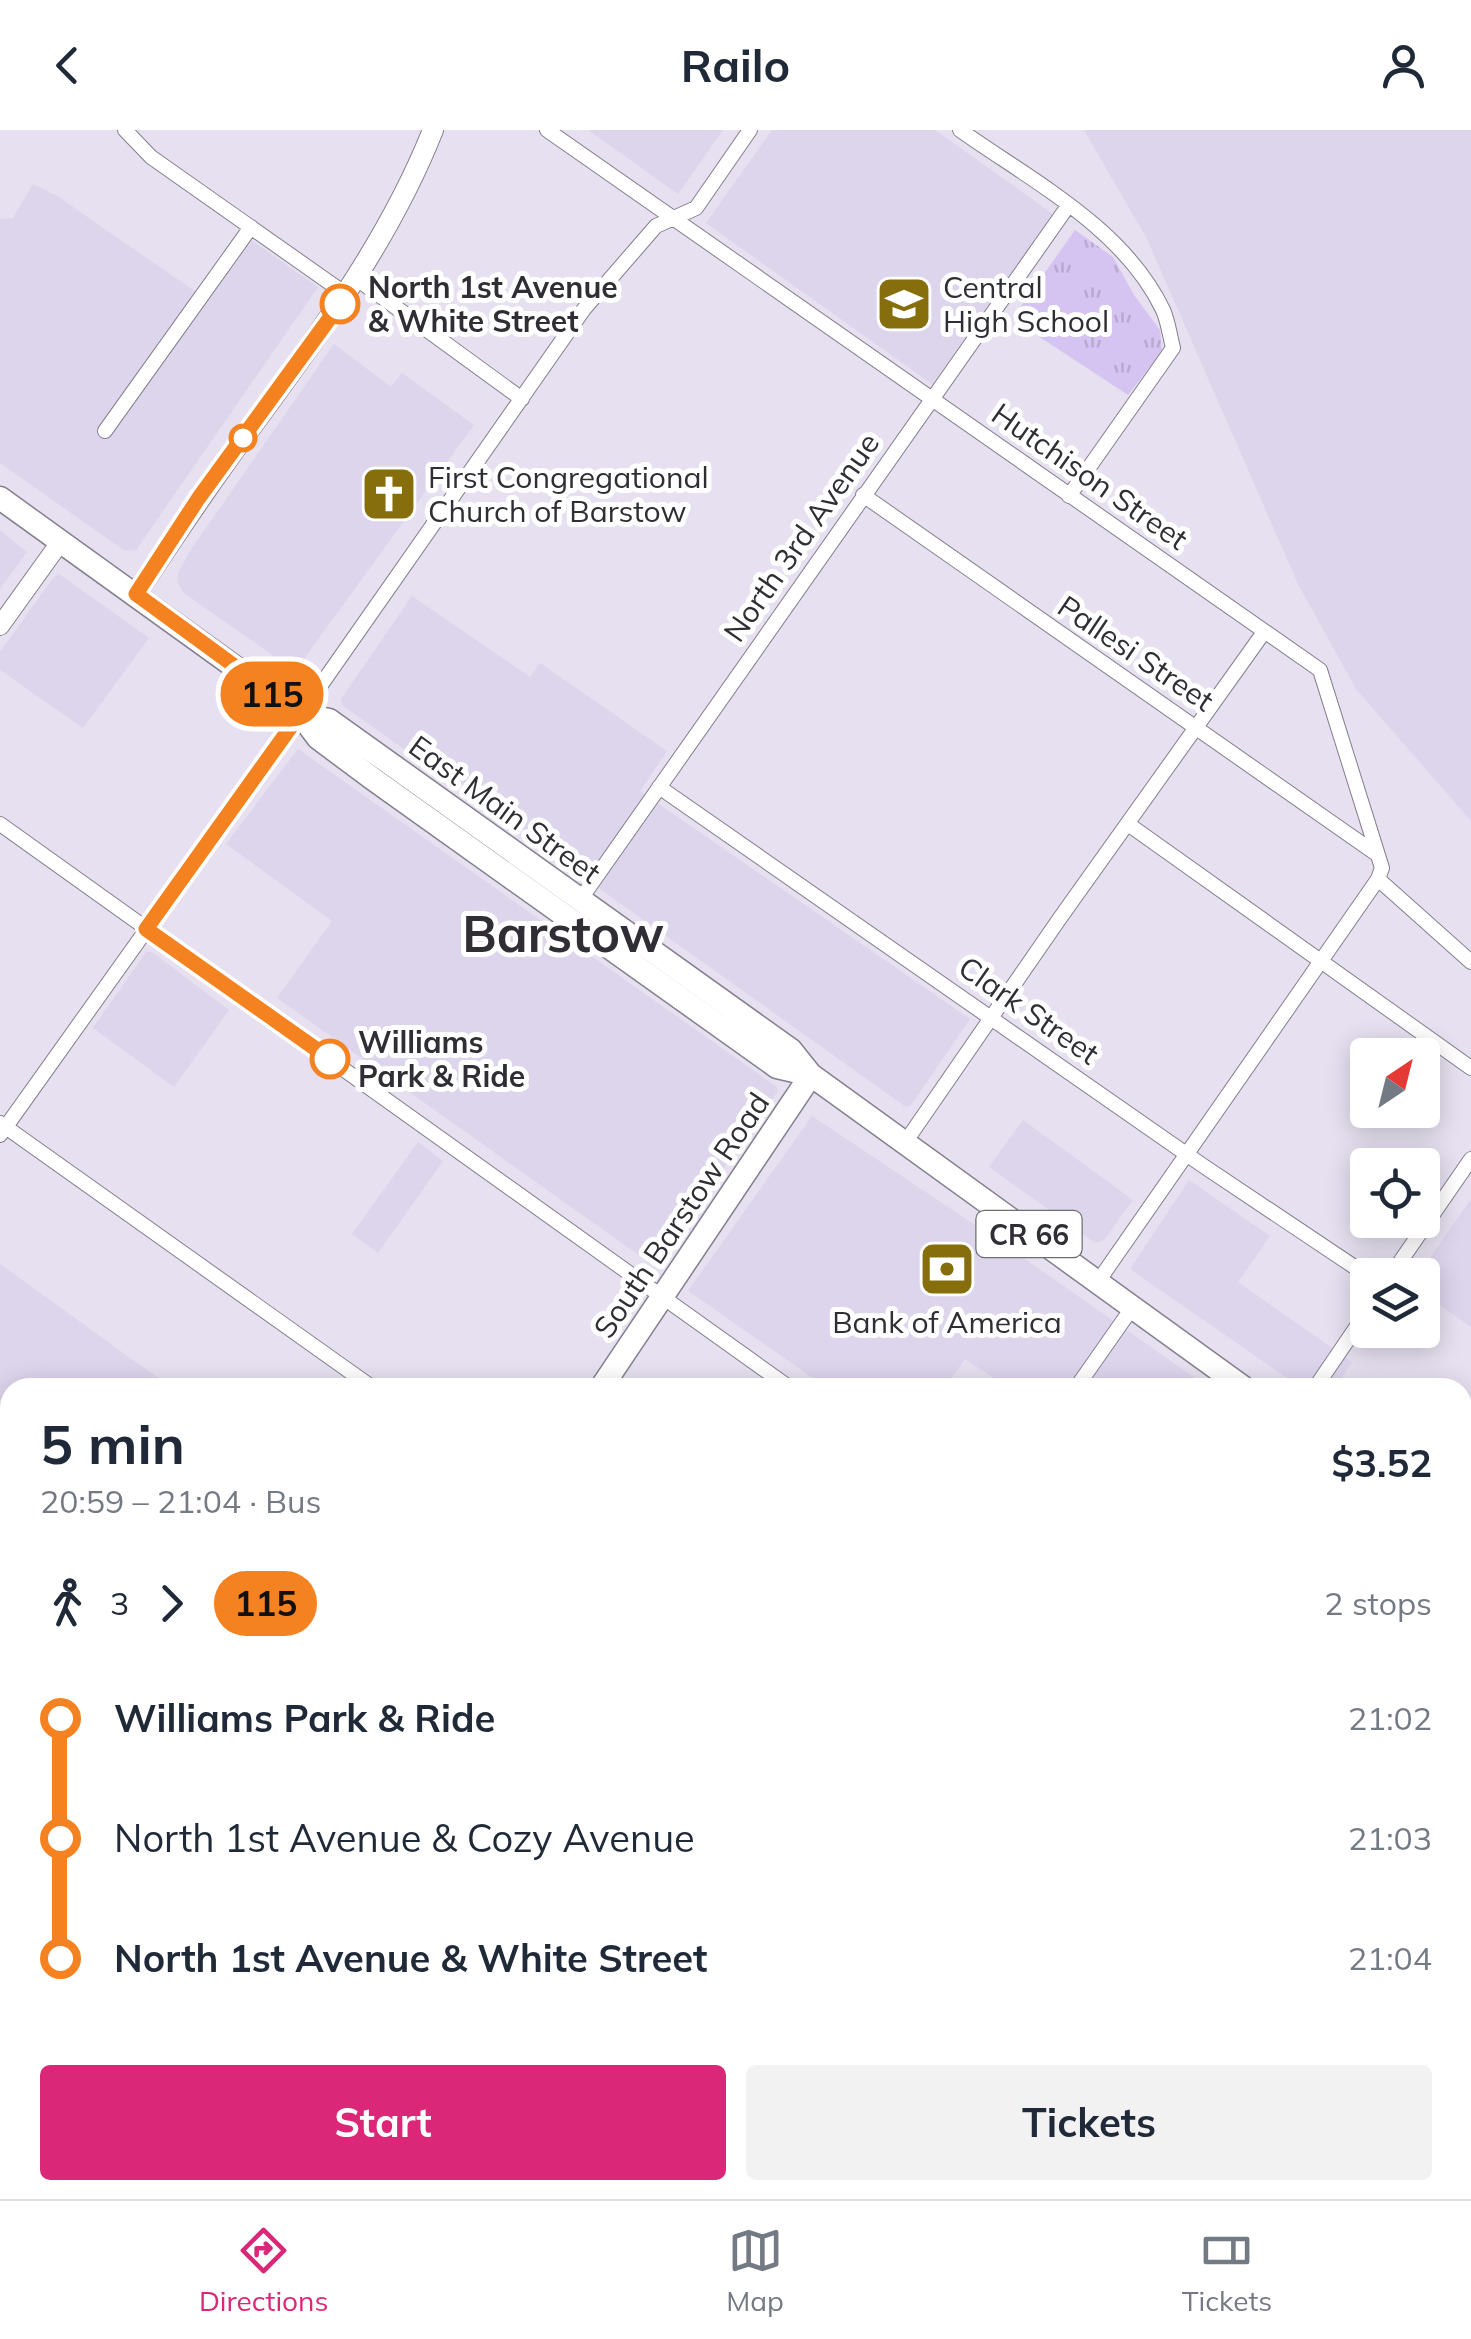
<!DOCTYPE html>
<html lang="en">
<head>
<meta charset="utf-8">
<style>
  body { margin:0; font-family:Mulish,sans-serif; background:#f2f2f3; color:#1f2937; height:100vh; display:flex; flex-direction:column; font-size:38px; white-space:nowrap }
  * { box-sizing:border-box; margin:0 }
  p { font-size:32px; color:#747a83 }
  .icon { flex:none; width:55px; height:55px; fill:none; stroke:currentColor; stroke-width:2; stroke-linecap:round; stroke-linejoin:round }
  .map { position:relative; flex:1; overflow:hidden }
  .panel { position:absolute; left:0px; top:1248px; width:1472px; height:822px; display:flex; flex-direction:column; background:#fff; border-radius:30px 30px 0 0; box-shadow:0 5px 25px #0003 }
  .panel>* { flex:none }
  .badge { padding:0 20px; border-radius:32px; font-size:35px; line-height:65px }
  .needle { width:65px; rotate:35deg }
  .controls { position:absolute; left:1350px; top:908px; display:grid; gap:20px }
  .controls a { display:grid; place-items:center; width:90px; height:90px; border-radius:10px; background:#fff; box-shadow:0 5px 25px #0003; font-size:50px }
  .map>.badge { position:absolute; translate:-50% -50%; box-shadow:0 0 0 5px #fff }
  .legs { display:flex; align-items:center; gap:15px; height:110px; padding:0 40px; font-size:32px }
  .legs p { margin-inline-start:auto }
  .summary { display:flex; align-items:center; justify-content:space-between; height:170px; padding:0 40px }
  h1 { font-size:55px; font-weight:700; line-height:75px }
  .button { display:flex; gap:20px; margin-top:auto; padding:20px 40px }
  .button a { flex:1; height:115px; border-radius:10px; background:#db2777; color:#fff; font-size:40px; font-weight:700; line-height:115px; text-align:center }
  .button a+a { background:#f2f2f3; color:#1f2937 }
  ul { padding:0 40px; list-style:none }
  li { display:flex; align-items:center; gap:35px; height:120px; font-size:38px }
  li i { display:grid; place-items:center; width:15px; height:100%; margin:0 12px; background:currentColor }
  li i::after { content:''; width:25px; height:25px; margin:-12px; border:8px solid; border-radius:50%; background:#fff }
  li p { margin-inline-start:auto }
  li:first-child i { background:linear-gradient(#0000 50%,currentColor 0) }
  li:last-child i { background:linear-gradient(currentColor 50%,#0000 0) }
  header { display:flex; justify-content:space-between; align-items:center; height:130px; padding:0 40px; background:#fff; font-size:45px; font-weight:700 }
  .menu { display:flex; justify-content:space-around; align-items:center; height:140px; border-top:2px solid #e0e1e3; background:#fff; font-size:28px; color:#747a83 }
  .menu a { display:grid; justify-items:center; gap:5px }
  .menu .current { color:#db2777 }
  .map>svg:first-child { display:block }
  .built { fill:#ddd5ec }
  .grass { fill:url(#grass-tufts) }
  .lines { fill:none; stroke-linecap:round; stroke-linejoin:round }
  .minor-casing { stroke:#847e8d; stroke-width:16 }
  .tertiary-casing { stroke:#847e8d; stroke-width:20 }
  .secondary-casing { stroke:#847e8d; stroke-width:22 }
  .primary-casing { stroke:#847e8d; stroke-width:25 }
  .minor { stroke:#fff; stroke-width:14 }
  .tertiary { stroke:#fff; stroke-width:18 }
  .secondary { stroke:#fff; stroke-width:20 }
  .primary { stroke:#fff; stroke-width:22 }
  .line-1-casing { stroke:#fff; stroke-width:22 }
  .line-1 { stroke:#f58220; stroke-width:15 }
  .stop-1-dot { fill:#fff; stroke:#f58220; stroke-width:5 }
  .labels { text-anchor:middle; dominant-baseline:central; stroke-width:10; stroke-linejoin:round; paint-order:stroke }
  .shield { fill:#fff; stroke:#6e6d71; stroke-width:2.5 }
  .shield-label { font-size:28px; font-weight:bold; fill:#302e34 }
  .stop-label { font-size:30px; font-weight:bold; fill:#302e34; stroke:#fff; text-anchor:start }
  .poi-label { font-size:30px; fill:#302e34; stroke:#fff; text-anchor:start }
  .street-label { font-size:30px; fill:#302e34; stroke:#fff }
  .town-label { font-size:50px; font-weight:bold; fill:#302e34; stroke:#fff }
</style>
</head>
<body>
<header><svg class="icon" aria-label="back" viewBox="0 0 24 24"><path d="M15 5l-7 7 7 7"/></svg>Railo<svg class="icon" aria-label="person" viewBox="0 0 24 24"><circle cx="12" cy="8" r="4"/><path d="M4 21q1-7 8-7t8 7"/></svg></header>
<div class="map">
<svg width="1471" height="2069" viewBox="0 0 1471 2069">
  <defs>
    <pattern id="grass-tufts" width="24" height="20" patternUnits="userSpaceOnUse" patternTransform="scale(2.5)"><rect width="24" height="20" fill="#d5c4f2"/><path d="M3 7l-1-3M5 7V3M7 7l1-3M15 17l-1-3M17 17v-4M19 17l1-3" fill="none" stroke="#b7a9d0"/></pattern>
  </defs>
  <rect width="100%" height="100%" fill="#e6e0f0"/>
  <path class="built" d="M588,0H723L678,64Z
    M772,0H935L1053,84L932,254L706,93Z
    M1084,0H1471V691L1356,559L1298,454L1147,109Z
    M33,54L57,66L193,160L209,167L251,110L318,157L136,420L125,421L0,333V89L13,88Z
    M334,214L391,257L402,243L474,295L295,541L184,463L177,452L179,441L192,418Z
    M0,400L27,422L0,459Z
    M59,444L149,508L83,598L0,540V522L53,448Z
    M412,466L530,547L540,533L667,621L640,661L970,889L911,975L906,977L551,724L553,720L454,649L450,652L342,575L341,569Z
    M298,619L777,957L778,961L660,1129L647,1131L277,868L332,791L226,714Z
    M146,822H152L229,880L174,957L93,898Z
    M812,986L1005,1115L1208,1257H1007L965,1229L945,1257H826L688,1161Z
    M1023,990L1133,1070L1104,1110L1095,1113L989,1037Z
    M418,1012L443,1031L378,1123L352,1104Z
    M1189,1050L1270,1106L1238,1152L1352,1232L1340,1250L1349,1257H1300L1130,1139Z
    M1471,1069V1197L1423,1163L1422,1145H1418Z
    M0,1134L133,1230L172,1257L10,1258V1276L0,1269Z
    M1463,1446L1471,1452V1719L1462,1713Z
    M10,1732V1885L0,1878V1746Z"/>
  <path class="grass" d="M1075,100L1113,127L1134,165L1160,200L1162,221L1128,265L1012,189Z"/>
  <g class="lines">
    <g class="minor-casing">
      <path id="minor" d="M125,0L151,27L347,165
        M547,0L1320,540L1382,738L1378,749L1471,832
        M960,0C1032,51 1124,98 1163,180C1168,191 1170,206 1173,218L1069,366
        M357,149L522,269
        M105,301L251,97
        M863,365L1378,725
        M659,657L1202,1035L1368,1146
        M0,694L790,1258
        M1128,694L1471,938
        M580,770L1068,76
        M0,993L373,1258
        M0,1005L316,562L584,179L656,96L696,78L750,0
        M904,1014L1060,788L1264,502
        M1391,1145L1471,1029
        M1097,1153L1378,749
        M1076,1258L1132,1178
        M1315,1258L1368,1180
        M0,1293L10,1301
        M0,1332L10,1318
        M1462,1737L1471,1743
        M1462,1949L1471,1937
        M1462,2015L1471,2021
        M673,2060L685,2069
        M1272,2069L1277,2060
        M1380,2069L1386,2060"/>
    </g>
    <g class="tertiary-casing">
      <path id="tertiary" d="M0,496L61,411
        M0,1913L10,1920
        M829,2069L835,2060"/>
    </g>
    <g class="secondary-casing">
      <path id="secondary" d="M136,464C173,408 210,353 249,300C319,204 389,111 433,0
        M141,2060L154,2069"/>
    </g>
    <g class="primary-casing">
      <path id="primary" d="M0,368L300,584L318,608L373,649L777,937L811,945
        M300,584L329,590L791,920L811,945L1244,1258
        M601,1258L811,945
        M1462,1413L1471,1419
        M38,2069L45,2060"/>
    </g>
    <use href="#minor" class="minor"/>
    <use href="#tertiary" class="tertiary"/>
    <use href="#secondary" class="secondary"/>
    <use href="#primary" class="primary"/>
  </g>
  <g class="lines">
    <g class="line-1-casing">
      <path id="line-1" d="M330,929L146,799L300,584L136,464L198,369L340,174"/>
    </g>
    <use href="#line-1" class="line-1"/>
  </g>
  <defs>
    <g id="school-square" transform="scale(2.875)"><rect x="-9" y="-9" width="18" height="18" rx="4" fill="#876e0d" stroke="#fff"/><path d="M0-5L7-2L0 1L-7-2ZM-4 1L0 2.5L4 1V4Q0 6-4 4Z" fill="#fff"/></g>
    <g id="church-square" transform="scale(2.875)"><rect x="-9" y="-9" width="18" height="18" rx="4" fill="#876e0d" stroke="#fff"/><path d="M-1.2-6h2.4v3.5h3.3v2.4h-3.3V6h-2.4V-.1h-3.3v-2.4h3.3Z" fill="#fff"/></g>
    <g id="bank-square" transform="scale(2.875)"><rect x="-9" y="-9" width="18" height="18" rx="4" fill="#876e0d" stroke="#fff"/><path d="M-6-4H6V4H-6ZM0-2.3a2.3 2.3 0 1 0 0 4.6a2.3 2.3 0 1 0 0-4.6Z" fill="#fff"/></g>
  </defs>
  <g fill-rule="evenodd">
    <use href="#school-square" x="904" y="174"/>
    <use href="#church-square" x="389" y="364"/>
    <use href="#bank-square" x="947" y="1139"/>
  </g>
  <g class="stop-1-dot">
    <circle cx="340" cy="174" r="18"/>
    <circle cx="243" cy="308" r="12"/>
    <circle cx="330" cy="929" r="18"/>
  </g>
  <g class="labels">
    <rect class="shield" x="976.5" y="1081" width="105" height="46" rx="8"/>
    <g class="shield-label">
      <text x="1029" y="1104">CR 66</text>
    </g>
    <g class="stop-label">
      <text x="368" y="157">North 1st Avenue<tspan x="368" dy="34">&amp; White Street</tspan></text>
      <text x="358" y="912">Williams<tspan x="358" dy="34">Park &amp; Ride</tspan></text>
    </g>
    <g class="poi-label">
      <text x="943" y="157">Central<tspan x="943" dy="34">High School</tspan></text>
      <text x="428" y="347">First Congregational<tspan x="428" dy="34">Church of Barstow</tspan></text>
      <text x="947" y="1192" text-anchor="middle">Bank of America</text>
    </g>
    <g class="street-label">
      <text transform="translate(1090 346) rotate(35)">Hutchison Street</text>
      <text transform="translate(801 407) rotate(-55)">North 3rd Avenue</text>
      <text transform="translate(1136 523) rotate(34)">Pallesi Street</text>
      <text transform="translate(505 679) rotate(36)">East Main Street</text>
      <text transform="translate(1029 880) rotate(35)">Clark Street</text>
      <text transform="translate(681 1085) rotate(-56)">South Barstow Road</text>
    </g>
    <g class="town-label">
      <text x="563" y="803">Barstow</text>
    </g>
  </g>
</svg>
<div class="controls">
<a><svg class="needle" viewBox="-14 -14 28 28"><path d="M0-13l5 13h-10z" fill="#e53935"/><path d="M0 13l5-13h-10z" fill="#747a83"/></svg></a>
<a><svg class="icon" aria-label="locate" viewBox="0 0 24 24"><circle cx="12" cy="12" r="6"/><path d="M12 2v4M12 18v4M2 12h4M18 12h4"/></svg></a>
<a><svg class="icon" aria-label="layers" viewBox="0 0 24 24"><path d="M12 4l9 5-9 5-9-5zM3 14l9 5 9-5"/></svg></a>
</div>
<b class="badge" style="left:272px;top:564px;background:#f58220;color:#111">115</b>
<section class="panel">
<div class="summary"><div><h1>5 min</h1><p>20:59 – 21:04 · Bus</p></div><b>$3.52</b></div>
<div class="legs"><svg class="icon" aria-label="walk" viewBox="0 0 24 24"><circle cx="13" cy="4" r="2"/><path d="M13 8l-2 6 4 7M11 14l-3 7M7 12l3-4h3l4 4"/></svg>3<svg class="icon" aria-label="forward" viewBox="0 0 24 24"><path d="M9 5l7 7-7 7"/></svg><b class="badge" style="background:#f58220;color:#111">115</b><p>2 stops</p></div>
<ul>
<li><i style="color:#f58220"></i><b>Williams Park &amp; Ride</b><p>21:02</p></li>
<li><i style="color:#f58220"></i><span>North 1st Avenue &amp; Cozy Avenue</span><p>21:03</p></li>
<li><i style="color:#f58220"></i><b>North 1st Avenue &amp; White Street</b><p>21:04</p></li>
</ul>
<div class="button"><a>Start</a><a>Tickets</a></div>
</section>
</div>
<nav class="menu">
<a class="current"><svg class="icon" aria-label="directions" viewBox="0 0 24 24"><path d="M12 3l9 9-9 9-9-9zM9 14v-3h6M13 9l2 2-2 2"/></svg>Directions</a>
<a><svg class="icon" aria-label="map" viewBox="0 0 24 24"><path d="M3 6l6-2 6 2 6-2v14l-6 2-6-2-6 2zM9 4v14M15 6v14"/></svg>Map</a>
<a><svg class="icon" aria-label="tickets" viewBox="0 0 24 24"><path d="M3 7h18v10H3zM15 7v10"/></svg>Tickets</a>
</nav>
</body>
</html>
